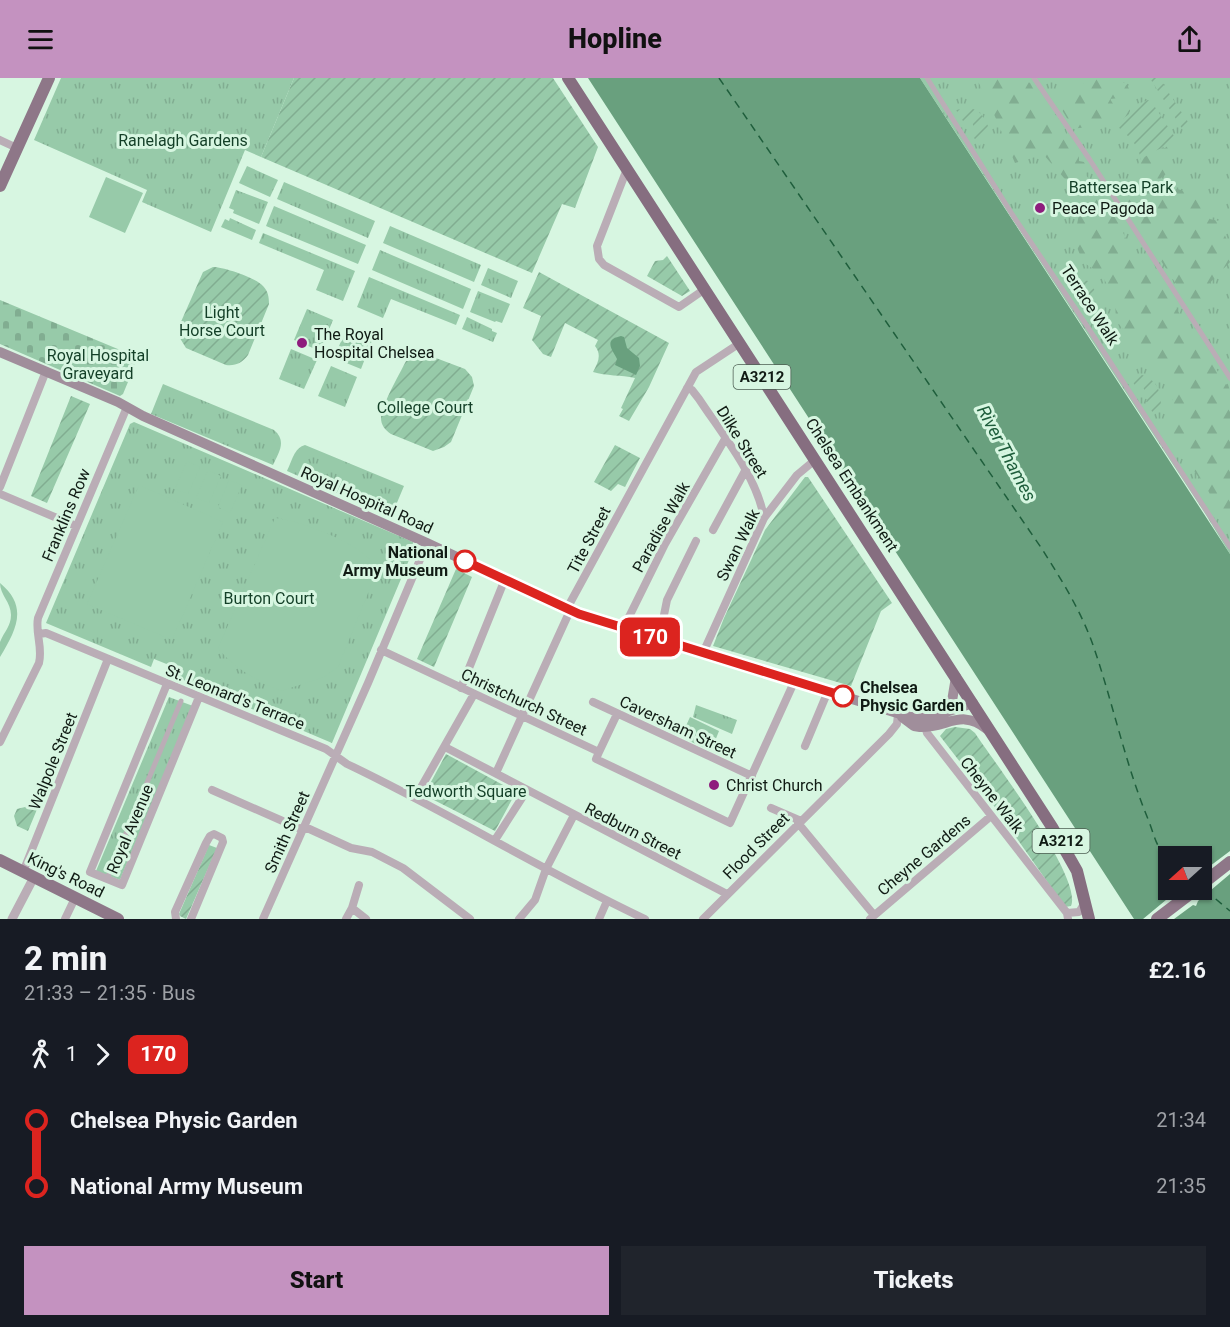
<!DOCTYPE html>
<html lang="en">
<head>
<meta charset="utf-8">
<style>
  body { margin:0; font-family:Roboto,sans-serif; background:#20242c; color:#f1f3f6; height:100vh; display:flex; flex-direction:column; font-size:22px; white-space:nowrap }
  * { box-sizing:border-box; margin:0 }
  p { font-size:20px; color:#9ea1a6 }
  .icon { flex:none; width:33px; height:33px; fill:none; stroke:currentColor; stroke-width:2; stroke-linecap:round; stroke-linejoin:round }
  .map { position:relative; height:841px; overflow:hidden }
  .sheet { display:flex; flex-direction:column; background:#171b24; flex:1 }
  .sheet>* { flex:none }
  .badge { padding:0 12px; border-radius:9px; font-size:21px; line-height:39px }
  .needle { width:39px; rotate:249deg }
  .tools { position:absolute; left:1158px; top:768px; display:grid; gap:12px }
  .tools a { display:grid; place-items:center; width:54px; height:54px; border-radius:0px; background:#171b24; box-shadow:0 2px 4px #0004; font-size:30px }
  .map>.badge { position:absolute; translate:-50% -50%; box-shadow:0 0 0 3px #fff }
  .legs { display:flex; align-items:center; gap:9px; height:66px; padding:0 24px; font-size:20px }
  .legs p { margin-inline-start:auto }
  .headline { display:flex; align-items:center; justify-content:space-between; height:102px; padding:0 24px }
  h1 { font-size:33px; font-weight:800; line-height:45px }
  .button { display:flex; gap:12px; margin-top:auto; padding:12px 24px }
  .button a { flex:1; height:69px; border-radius:0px; background:#c492c0; color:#111; font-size:24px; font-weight:800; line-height:69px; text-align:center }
  .button a+a { background:#20242c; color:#f1f3f6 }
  ul { padding:0 24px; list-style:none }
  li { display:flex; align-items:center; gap:21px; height:66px; font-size:22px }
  li i { display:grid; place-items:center; width:9px; height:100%; margin:0 8px; background:currentColor }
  li i::after { content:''; width:15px; height:15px; margin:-8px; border:4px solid; border-radius:50%; background:#171b24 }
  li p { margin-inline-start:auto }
  li:first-child i { background:linear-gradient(#0000 50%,currentColor 0) }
  li:last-child i { background:linear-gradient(currentColor 50%,#0000 0) }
  header { display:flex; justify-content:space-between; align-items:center; height:78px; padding:0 24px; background:#c492c0; color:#111; font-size:27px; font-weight:800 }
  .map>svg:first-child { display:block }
  .grass { fill:url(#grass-tufts) }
  .forest { fill:url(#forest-firs) }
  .cemetery { fill:url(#cemetery-stones) }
  .garden { fill:url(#garden-furrows) }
  .pitch { fill:#97caa9 }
  .water { fill:#69a07e; fill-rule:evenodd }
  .pier { fill:#d7f6e1 }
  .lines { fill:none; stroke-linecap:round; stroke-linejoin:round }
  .ferry { stroke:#1f5e3c; stroke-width:1.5; stroke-dasharray:8 6; stroke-linecap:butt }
  .minor-tunnel { stroke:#b9d5c2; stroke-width:8; stroke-dasharray:8 4; stroke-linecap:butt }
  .pedestrian { stroke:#baadb6; stroke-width:5 }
  .minor { stroke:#baadb6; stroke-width:8 }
  .tertiary { stroke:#baadb6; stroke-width:9 }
  .secondary { stroke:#a08e9b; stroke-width:10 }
  .primary { stroke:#8e7788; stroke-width:12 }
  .trunk { stroke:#866e80; stroke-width:12 }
  .line-1-casing { stroke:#fff; stroke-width:14 }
  .line-1 { stroke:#dc241f; stroke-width:9 }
  .poi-dot { fill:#8e1c7d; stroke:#d7f6e1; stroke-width:2 }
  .stop-1-dot { fill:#fff; stroke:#dc241f; stroke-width:3 }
  .labels { text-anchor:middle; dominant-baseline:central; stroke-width:6; stroke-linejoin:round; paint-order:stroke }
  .shield { fill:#d7f6e1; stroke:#4c5d52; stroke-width:1.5 }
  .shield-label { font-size:15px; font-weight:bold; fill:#101b14 }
  .park-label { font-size:16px; fill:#133f27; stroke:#d7f6e1 }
  .poi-label { font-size:16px; fill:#101b14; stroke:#d7f6e1; text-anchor:start }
  .street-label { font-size:16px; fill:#101b14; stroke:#d7f6e1 }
  .stop-label { font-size:16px; font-weight:bold; fill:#101b14; stroke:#d7f6e1; text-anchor:end }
  .water-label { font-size:18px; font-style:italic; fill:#1f5e3c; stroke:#d7f6e1 }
</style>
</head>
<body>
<header><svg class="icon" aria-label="menu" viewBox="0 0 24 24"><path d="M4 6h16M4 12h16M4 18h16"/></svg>Hopline<svg class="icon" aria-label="share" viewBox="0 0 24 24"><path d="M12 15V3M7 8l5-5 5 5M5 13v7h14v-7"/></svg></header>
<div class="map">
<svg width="1230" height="841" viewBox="0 0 1230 841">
  <defs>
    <pattern id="grass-tufts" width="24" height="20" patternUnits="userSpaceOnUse" patternTransform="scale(1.5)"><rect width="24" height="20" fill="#97caa9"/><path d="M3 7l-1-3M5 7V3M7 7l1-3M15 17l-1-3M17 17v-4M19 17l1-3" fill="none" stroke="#81ad91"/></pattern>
    <pattern id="forest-firs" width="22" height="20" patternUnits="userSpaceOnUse" patternTransform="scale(1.5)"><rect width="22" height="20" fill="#97caa9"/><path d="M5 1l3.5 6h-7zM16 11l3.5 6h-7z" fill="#81ad91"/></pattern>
    <pattern id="cemetery-stones" width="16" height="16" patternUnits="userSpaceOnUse" patternTransform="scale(1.5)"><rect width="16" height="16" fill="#97caa9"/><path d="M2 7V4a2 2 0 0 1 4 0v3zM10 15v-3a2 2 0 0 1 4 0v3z" fill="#81ad91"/></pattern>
    <pattern id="garden-furrows" width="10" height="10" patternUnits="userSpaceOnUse" patternTransform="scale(1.5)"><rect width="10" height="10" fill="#97caa9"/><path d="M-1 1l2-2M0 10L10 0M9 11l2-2" fill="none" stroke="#81ad91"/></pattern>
  </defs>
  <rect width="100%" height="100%" fill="#d7f6e1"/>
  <path class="grass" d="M61,0H294L261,79L245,72L211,154L142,124L147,112L34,62Z
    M920,0H1230V476L1206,437Z
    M247,88L278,102L270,119L239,105Z
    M284,104L375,143L368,160L277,121Z
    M236,112L268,124L259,146L233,135L234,132L229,130Z
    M274,128L366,167L358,186L266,148Z
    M230,140L256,152L252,162L221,149L225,141L229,143Z
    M390,148L481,187L474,204L383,165Z
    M263,155L355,193L343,223L316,212L324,192L259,165Z
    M380,172L471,211L463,231L372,192Z
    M488,190L518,203L511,220L481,207Z
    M369,199L460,237L456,247L391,221L383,240L357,229Z
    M478,213L510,226L502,245L496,243L495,244L470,234Z
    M307,231L333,242L320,273L294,262Z
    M467,239L492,251V253L497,255L493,264L462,251Z
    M347,249L373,260L361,291L334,280Z
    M291,271L317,282L304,311L279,301Z
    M331,288L357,299L345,329L318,318Z
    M163,306L274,352C287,363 279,374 273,387L151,336Z
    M134,344L413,464L414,470L332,665L176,599L179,591L154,581L151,589L46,545L130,346Z
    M305,367L404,408L391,439L287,393C292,383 294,370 305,367Z
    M169,619L193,628L120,802L96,793Z
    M696,627L737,642L732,656L693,639Z"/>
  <path class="forest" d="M976,0H1022L1030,5L1044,30H1050L1062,45L1067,58L1066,63L1070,70L1079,75V83L1084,84L1088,92L1085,96L1089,101L1099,105L1101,117L1114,136L1129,167L1146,185L1230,312V444L1164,350L1171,336L1173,313L1133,261L1116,243L1115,222L1102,197L1083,184L1074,162L1081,126L1071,108L1043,76L1015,85L987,20Z
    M1095,0C1108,0 1134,0 1129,19L1110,21L1115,29L1132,28L1129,36L1116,47L1108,42C1096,43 1084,52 1073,50L1054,19Z
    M1176,61L1179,70L1167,79L1166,96L1161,100L1157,106L1201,117L1206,125L1205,140L1219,143L1226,139L1229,142L1223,153L1230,169V184L1206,209L1208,216L1191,229L1120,120L1124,118L1127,122L1132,117L1139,83L1151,72L1165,70Z"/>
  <path class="cemetery" d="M0,222L125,274L123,278L132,282L131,285L135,287L123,316L120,318L0,266Z"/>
  <path class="garden" d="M294,0H553L598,69L575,130L562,126L532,195L261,79Z
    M1153,0H1159L1190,47L1183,52L1151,2Z
    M1148,22L1151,23L1176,61C1164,71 1152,72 1141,82C1138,65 1128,58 1116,47L1129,36L1132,28Z
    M966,30C978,30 983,37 988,48L984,63L979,68L973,58L975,52L972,44L963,43L956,32Z
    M667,178L690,213L682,218L647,198L655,183L663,182Z
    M213,189C224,189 256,200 263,208C268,213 269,219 269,226L248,277C242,285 236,288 226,287L186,270L178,257L180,246L203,194Z
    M539,194L669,265L649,309L629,343L619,338L623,331L621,330L635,300C621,297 606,298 593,294C598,285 602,277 595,268L598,262L565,245L551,279L543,276L532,262L541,238L523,230Z
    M1080,201L1088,203L1096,214L1095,231L1090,237L1083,228L1085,221L1083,217L1074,214L1068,203Z
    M420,274L465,291L472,299L474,308L451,364L444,369L433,373L391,356C385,352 381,347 381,340C381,327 402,292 408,279Z
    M1139,296C1156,301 1161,311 1161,328L1154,337L1146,323L1148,320L1143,309H1136L1129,298Z
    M71,318L90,326L47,425L31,418Z
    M615,367L640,380L625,409L618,406L611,413L594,404Z
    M805,399H808L892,525L881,533L851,608L713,568L724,540L765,452Z
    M456,491L472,499L434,589L417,581Z
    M955,649L970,651L975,655C994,684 1083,800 1071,828L1065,829L994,728L940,658L946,651Z
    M446,676L516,714L495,753L426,718L425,715Z
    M33,727L38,729L28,753L17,748L14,738L17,731Z
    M209,767L217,770L186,841L180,838L179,836Z"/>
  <path class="pitch" d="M106,99L143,115L125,155L89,139Z
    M187,383L200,389L188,416L175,411Z
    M208,392L221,398L209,425L196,420Z
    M229,402L242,407L230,435L218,429Z
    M139,407L223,444L172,562L87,526Z
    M275,440C299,442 371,468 377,493L338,589L324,599L281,613C257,603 234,590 218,570Z
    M0,505C29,529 16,552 0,579C0,575 0,568 0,564C4,554 11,548 11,537C11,524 0,517 0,505Z
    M690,639L719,653L711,673L681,659Z"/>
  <path class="water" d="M588,0H920L1230,476V841H1134ZM1168,778H1202V812H1168Z
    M621,258L624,259L627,270L639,280L640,288L636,297L615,287L617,281C615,276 606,266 613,261C615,259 619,259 621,258Z"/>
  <path class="pier" d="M1230,773V796L1198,823L1196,828L1193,827L1174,841H1143L1178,812H1202V794Z"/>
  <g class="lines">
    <path class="ferry" d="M719,0L1042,471C1061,501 1081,533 1093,567C1113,625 1125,685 1148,741C1154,756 1156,770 1168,781
      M1205,812L1230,833"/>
    <path class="minor-tunnel" d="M659,554L663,542"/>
    <path class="pedestrian" d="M927,0L1012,136L1087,248L1230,469
      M1034,0L1090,82L1230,300
      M107,801L181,623"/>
    <path class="minor" d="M0,62L17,70
      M627,91L597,168L599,181L604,187L679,229L705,211
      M687,310L692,312L699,321C722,356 757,398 764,440
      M0,409L46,293
      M0,416L76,448
      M713,452L745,393
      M663,542L667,522L696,463
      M623,551L665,466L725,361
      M39,556L46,555L326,671L347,686C448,734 543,793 645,841
      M381,572L599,674L596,681L730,745L795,602
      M703,575L764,440L797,397L815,382
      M167,606L90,794L122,807L199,619
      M461,610L505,501
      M593,624L752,698
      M924,645L927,655L1067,835L1068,841
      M0,664L39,585C43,569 35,555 38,540L127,329
      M805,668L828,613
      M445,669L727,816
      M599,674L617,636
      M496,695L568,537L570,525L696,294L740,265
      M212,712L303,752
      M415,720L474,616
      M771,730L801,743
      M798,745L874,837
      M305,749L351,770L372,774L403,790L470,841
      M495,762L527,712
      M23,794L108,581
      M352,830L359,807
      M1067,835L1079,834L1084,826
      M65,841L75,820
      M176,841L175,834L206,765L210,758L214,756L222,760L223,764L191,841
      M263,841L368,605L427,465
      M346,841L352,830L366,841
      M519,841L535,822L546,791L574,737
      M599,841L607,823
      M703,841L889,656L897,646L898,636
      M870,841L991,738"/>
    <path class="tertiary" d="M12,841L34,799"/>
    <path class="secondary" d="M0,274L118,324L143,338L427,465L579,536L910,639H931L973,625
      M945,635L952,623L956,599
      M902,639L914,648L920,649C947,650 961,630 987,651"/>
    <path class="primary" d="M0,108L49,0
      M0,782L118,841
      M1202,806L1230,784
      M1157,841L1195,812"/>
    <path class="trunk" d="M568,0L1052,749L1077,793L1089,841"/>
  </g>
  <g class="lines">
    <g class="line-1-casing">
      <path id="line-1" d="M465,483L579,536L843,618"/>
    </g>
    <use href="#line-1" class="line-1"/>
  </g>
  <g class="poi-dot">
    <circle cx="1040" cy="130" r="6"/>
    <circle cx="302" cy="265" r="6"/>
    <circle cx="714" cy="707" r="6"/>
  </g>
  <g class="stop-1-dot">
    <circle cx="465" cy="483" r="10"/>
    <circle cx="843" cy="618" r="10"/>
  </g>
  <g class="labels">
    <g class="shield">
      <rect x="733.5" y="287" width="57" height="24" rx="4.5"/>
      <rect x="1032.5" y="751" width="57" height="24" rx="4.5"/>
    </g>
    <g class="shield-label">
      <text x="762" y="299">A3212</text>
      <text x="1061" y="763">A3212</text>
    </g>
    <g class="park-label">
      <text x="183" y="62">Ranelagh Gardens</text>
      <text x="1121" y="109">Battersea Park</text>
      <text x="222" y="234">Light<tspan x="222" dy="18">Horse Court</tspan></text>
      <text x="98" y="277">Royal Hospital<tspan x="98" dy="18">Graveyard</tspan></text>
      <text x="425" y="329">College Court</text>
      <text x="269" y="520">Burton Court</text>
      <text x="466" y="713">Tedworth Square</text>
    </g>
    <g class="poi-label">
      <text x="1052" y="130">Peace Pagoda</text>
      <text x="314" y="256">The Royal<tspan x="314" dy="18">Hospital Chelsea</tspan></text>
      <text x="726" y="707">Christ Church</text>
    </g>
    <g class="street-label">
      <text transform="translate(1090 227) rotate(57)">Terrace Walk</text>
      <text transform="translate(742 364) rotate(58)">Dilke Street</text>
      <text transform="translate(852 407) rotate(57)">Chelsea Embankment</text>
      <text transform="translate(367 422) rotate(24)">Royal Hospital Road</text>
      <text transform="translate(66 437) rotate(-67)">Franklins Row</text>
      <text transform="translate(661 449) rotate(-61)">Paradise Walk</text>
      <text transform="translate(589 462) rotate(-62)">Tite Street</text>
      <text transform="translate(738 467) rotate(-64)">Swan Walk</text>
      <text transform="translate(235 619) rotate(22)">St. Leonard's Terrace</text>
      <text transform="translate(524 624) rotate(25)">Christchurch Street</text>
      <text transform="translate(678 649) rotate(25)">Caversham Street</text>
      <text transform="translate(53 683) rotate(-68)">Walpole Street</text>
      <text transform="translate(992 717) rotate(52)">Cheyne Walk</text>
      <text transform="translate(130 751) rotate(-67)">Royal Avenue</text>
      <text transform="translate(633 753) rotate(27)">Redburn Street</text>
      <text transform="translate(287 754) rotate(-66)">Smith Street</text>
      <text transform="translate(756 768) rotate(-45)">Flood Street</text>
      <text transform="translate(924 777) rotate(-40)">Cheyne Gardens</text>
      <text transform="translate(66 797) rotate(26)">King's Road</text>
    </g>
    <g class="stop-label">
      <text x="448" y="474">National<tspan x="448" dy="18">Army Museum</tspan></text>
      <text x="860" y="609" text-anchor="start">Chelsea<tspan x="860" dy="18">Physic Garden</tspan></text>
    </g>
    <g class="water-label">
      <text transform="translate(1007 375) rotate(62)">River Thames</text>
    </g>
  </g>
</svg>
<div class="tools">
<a><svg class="needle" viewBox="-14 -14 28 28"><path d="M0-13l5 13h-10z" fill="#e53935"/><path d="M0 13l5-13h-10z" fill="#9ea1a6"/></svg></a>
</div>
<b class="badge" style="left:650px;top:559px;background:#dc241f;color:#fff">170</b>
</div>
<section class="sheet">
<div class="headline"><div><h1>2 min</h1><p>21:33 – 21:35 · Bus</p></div><b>£2.16</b></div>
<div class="legs"><svg class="icon" aria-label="walk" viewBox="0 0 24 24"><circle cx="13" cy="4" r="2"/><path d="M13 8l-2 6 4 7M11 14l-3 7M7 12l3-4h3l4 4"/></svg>1<svg class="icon" aria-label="forward" viewBox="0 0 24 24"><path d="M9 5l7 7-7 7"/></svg><b class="badge" style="background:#dc241f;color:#fff">170</b></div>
<ul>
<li><i style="color:#dc241f"></i><b>Chelsea Physic Garden</b><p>21:34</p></li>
<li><i style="color:#dc241f"></i><b>National Army Museum</b><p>21:35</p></li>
</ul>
<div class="button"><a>Start</a><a>Tickets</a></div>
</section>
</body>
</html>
